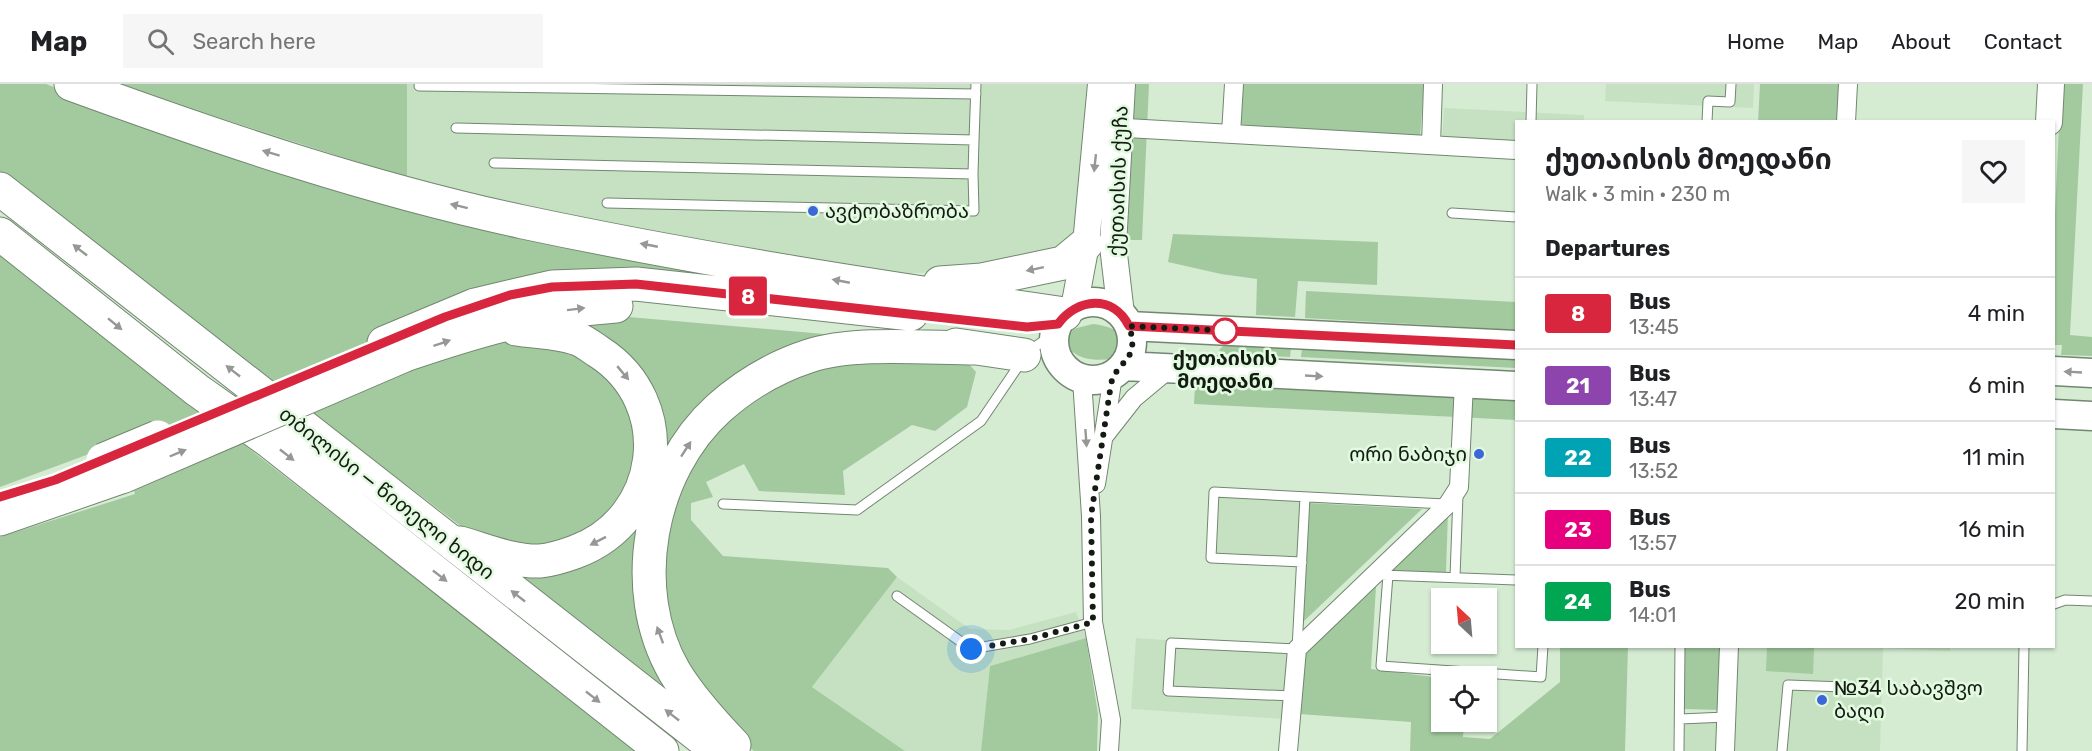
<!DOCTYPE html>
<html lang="en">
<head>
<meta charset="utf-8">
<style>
  body { margin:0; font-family:Rubik,"Noto Sans Georgian",sans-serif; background:#f6f6f6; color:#202124; height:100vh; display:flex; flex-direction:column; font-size:22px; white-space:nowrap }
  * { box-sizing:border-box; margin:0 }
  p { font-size:20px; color:#757577 }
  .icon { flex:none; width:33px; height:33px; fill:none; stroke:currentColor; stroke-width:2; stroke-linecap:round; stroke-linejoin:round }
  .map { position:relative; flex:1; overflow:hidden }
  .details { position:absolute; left:1515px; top:36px; width:540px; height:528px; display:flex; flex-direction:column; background:#fff; border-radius:0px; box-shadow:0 2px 4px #0004 }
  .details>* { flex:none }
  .badge { padding:0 12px; border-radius:4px; font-size:21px; line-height:39px }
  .needle { width:39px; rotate:334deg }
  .buttons { position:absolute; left:1431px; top:504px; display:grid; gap:12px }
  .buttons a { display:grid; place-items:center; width:66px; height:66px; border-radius:0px; background:#fff; box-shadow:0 2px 4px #0004; font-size:30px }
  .you { position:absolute; width:30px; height:30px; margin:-15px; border:4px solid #fff; border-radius:50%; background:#1a73e8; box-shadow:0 0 0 9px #1a73e833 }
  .map>.badge { position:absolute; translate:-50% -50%; box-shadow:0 0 0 3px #fff }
  h2 { padding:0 30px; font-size:22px; line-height:54px }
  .round { display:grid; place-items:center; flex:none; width:63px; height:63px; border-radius:0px; background:#f6f6f6 }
  .overview { display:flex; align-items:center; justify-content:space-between; height:102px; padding:0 30px }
  h1 { font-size:28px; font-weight:700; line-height:45px }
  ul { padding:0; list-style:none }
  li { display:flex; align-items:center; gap:18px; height:72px; padding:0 30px; border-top:2px solid #e0e0e0 }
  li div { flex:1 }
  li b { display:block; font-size:22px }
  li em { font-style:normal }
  li .badge { min-width:66px; font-weight:700; text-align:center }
  header { display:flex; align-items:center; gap:36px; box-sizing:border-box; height:84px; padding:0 30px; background:#fff; border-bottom:2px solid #e0e0e0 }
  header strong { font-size:28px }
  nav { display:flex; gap:33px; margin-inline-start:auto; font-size:21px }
  .search { width:420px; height:54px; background:#f6f6f6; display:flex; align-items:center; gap:15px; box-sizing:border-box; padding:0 21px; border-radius:0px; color:#757577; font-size:22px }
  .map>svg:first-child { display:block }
  .built { fill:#c5e1c2 }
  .green { fill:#a3ca9f }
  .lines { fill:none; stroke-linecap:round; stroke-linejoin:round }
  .lane-casing { stroke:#728770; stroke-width:11 }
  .street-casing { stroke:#728770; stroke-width:20 }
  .secondary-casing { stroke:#728770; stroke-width:28 }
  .primary-casing { stroke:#728770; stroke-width:31 }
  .highway-casing { stroke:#728770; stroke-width:35 }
  .lane { stroke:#fff; stroke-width:9 }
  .street { stroke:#fff; stroke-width:18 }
  .secondary { stroke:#fff; stroke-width:26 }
  .primary { stroke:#fff; stroke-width:28 }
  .highway { stroke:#fff; stroke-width:33 }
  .highway-bridge-casing { stroke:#728770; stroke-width:35; stroke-linecap:butt }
  .highway-bridge { stroke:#fff; stroke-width:33 }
  .oneway { fill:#959894 }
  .line-casing { stroke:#fff; stroke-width:14 }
  .line { stroke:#d7263d; stroke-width:9 }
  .walk { stroke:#131b12; stroke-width:6; stroke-dasharray:0 10.8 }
  .poi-dot { fill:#3d67d9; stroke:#e2fae0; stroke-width:2 }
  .stop-dot { fill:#fff; stroke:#d7263d; stroke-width:3 }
  .labels { text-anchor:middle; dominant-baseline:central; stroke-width:5; stroke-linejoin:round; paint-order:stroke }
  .street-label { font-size:20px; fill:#131b12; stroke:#e2fae0 }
  .poi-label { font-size:20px; fill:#131b12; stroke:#e2fae0; text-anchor:start }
  .stop-label { font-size:20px; font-weight:bold; fill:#131b12; stroke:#e2fae0 }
</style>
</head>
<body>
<header>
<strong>Map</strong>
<div class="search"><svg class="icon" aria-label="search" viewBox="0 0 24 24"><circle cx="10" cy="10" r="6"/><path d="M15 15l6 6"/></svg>Search here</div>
<nav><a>Home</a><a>Map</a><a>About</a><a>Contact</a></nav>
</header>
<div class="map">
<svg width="2092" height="667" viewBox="0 0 2092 667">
  <rect width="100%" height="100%" fill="#d5ecd3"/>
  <path class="built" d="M407,0H1087L1079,161L1036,178L887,192L683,160L407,94Z
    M1606,0H1754L1753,24L1605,17Z
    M1444,24L1584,31V37L1516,38V60L1442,56Z
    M1217,411L1302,415L1299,476L1214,472Z
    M897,493L970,545L1009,546L1076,528L1086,554L990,582L981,667H905L812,603Z
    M1136,554L1289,564L1284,635L1131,625Z
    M1734,563H1950V567L1883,564L1880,667H1733Z
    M1726,633L1725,667H1679L1680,635Z"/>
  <path class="green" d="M0,0H46L261,83L818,210L640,193L417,284C447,274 523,246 552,256C575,265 602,287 624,300L640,362L622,424L549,469L479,456L0,92Z
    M113,0H407V94Z
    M1134,0H1149L1142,156H1127Z
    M1238,0H1424L1420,53L1236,42Z
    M1760,0H1842L1840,37L1758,38Z
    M2061,0H2083L2070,251L2092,253V272L2061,271L2062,261H2054V150Z
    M1173,150L1378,158L1377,201L1298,197L1295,233L1256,231L1257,195L1221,190L1168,178Z
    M0,171L638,667H0V453L135,410L116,360L0,403Z
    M1306,207L1516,218V246L1305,234Z
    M606,231L847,252L718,313L645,456L693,632L503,482L603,466L659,330L547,241Z
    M1093,240C1111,242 1134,250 1120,272C1101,281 1053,275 1073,245Z
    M1224,261L1291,264L1290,273L1223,270L1219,266Z
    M1302,264L1516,275V284L1301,273Z
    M834,276L967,278L976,288L967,323L935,347L912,341L843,387L845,411L759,407L744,380L706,398L713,413L691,419V436L723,472L888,484L897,493L812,603L905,667H754L735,652L684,580L665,528L661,470L672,420L699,369L729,330L781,295Z
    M1195,301L1516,317V336L1194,320Z
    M1309,419L1422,425L1302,539Z
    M1448,427L1446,489L1385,487Z
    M1363,503H1376L1371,585L1441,594L1442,638H1464L1463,653L1490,655L1560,598V563H1628L1625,667H1410L1411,638L1299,630L1304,563Z
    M1086,554L1098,630L1097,667H981L990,582Z
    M1684,563H1724L1723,626L1683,625Z
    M1767,563L1814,564L1813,590L1766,587Z"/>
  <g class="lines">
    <g class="lane-casing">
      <path id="lane" d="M419,2L976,10
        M1531,38L1532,0
        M1707,38L1708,17L1730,18L1731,0
        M456,44L974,56L976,0
        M494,79L973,90L974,56
        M607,119L974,127L973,90
        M1452,129L1516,133
        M1029,267L1055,249
        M723,420L857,426L981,337L1021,278
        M1302,478L1211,474L1214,408L1445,420
        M1382,491L1516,496
        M1388,491L1381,582L1541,593L1543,562
        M1455,493L1458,411
        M897,512L971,565L1030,555L1093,538
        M2054,520L2065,516L2092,517
        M1293,612L1168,607L1171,559L1297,565L1305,413
        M1680,635L1726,633
        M1679,667L1680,562
        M1782,667L1788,601L1873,604
        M2022,667L2024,562"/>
    </g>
    <g class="street-casing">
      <path id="street" d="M1846,38L1848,0
        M1109,43L1516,66
        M1231,50L1234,0
        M1431,61L1433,0
        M1082,295L1091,432L1093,538L1111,636L1109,667
        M1105,351L1134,314L1170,284
        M1096,400L1113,292
        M1288,667L1297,565L1448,420L1459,403L1464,299
        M1725,667L1729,562"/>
    </g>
    <g class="secondary-casing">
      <path id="secondary" d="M2049,38L2051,0
        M1074,224L1086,160L1101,0
        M1121,230L1113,162L1122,0"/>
    </g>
    <g class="primary-casing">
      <path id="primary" d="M1054 257a39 39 0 1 1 78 0a39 39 0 1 1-78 0Z
        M1129,242L1516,261
        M1124,282L1516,302
        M2054,287L2092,289
        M2054,330L2092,332"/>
    </g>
    <g class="highway-casing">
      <path id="highway" d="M71,0C219,54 369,105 523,138C702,176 884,204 1065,230
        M0,105L718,667
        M0,150L197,306L269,357L662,667
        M940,199L982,196L1063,179L1086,160
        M384,259L475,221L552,203L636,200L911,230
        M956,261L1024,271
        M405,271C475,247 543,227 616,222
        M0,435L124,392
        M460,459C485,466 513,478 540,477C552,476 564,472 575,468C663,436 678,319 599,268C591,263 583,256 575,254C557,248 535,248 516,245
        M734,661C713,639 690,614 674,587C627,505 649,387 719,324C746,300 775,283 809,272C854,257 927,264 976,264"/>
    </g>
    <use href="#lane" class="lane"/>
    <use href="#street" class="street"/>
    <use href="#secondary" class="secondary"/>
    <use href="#primary" class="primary"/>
    <use href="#highway" class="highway"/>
    <g class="highway-bridge-casing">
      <path id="highway-bridge" d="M103,376L158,353
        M124,392L405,271"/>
    </g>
    <use href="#highway-bridge" class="highway-bridge"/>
  </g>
  <defs><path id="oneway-solid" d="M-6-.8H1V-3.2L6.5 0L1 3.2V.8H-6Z" transform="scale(1.5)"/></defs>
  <g class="oneway">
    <use href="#oneway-solid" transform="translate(271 69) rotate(-163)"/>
    <use href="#oneway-solid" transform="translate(1095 79) rotate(96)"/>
    <use href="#oneway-solid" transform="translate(459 122) rotate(-166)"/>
    <use href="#oneway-solid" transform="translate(649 161) rotate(-169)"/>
    <use href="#oneway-solid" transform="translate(80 166) rotate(-142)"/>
    <use href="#oneway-solid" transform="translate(1035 185) rotate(168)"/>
    <use href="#oneway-solid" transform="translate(841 197) rotate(-169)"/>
    <use href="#oneway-solid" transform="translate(576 225) rotate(-7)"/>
    <use href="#oneway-solid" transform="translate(115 240) rotate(39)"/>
    <use href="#oneway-solid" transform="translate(442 259) rotate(-19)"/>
    <use href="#oneway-solid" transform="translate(233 287) rotate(-142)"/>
    <use href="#oneway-solid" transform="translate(2073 288) rotate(-177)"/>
    <use href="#oneway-solid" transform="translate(623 289) rotate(50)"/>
    <use href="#oneway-solid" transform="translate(1314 292) rotate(3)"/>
    <use href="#oneway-solid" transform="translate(1086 354) rotate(86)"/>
    <use href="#oneway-solid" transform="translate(686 365) rotate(-57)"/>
    <use href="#oneway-solid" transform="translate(178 369) rotate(-23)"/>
    <use href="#oneway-solid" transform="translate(287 371) rotate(38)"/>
    <use href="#oneway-solid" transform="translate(598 457) rotate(153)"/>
    <use href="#oneway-solid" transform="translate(440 492) rotate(38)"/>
    <use href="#oneway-solid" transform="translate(518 512) rotate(-142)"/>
    <use href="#oneway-solid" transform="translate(660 551) rotate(-110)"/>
    <use href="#oneway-solid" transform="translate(593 613) rotate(38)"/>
    <use href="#oneway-solid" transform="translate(672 631) rotate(-142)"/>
  </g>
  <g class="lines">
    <g class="line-casing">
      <path id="line" d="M0,413L55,396L445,233L510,211L552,203L636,200L1027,243L1058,240C1077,214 1113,210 1129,242L1516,261"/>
    </g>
    <use href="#line" class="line"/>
    <path class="walk" d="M971,565L1030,555L1093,538L1091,432L1111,300C1117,275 1141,278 1129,242L1233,247H1225"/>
  </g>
  <g class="poi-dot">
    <circle cx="813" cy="127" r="6"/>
    <circle cx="1479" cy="370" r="6"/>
    <circle cx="1822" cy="616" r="6"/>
  </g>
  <circle class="stop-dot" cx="1225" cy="247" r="12"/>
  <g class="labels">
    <g class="street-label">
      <text transform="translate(1118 97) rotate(-88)">ქუთაისის ქუჩა</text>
      <text transform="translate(387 409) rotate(38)">თბილისი — წითელი ხიდი</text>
    </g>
    <g class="poi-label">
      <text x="825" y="127">ავტობაზრობა</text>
      <text x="1467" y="370" text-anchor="end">ორი ნაბიჯი</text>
      <text x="1834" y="604">№34 საბავშვო<tspan x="1834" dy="23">ბაღი</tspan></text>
    </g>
    <g class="stop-label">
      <text x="1225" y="274">ქუთაისის<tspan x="1225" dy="23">მოედანი</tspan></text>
    </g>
  </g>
</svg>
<div class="buttons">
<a><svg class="needle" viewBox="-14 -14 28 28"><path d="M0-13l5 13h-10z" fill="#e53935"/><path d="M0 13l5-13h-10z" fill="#757577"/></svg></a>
<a><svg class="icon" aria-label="locate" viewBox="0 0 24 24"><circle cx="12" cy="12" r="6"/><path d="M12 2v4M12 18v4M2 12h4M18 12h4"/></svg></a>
</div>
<div class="you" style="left:971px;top:565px"></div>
<b class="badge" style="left:748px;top:212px;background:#d7263d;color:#fff">8</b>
<section class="details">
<div class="overview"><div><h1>ქუთაისის მოედანი</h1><p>Walk · 3 min · 230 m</p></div><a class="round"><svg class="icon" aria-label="heart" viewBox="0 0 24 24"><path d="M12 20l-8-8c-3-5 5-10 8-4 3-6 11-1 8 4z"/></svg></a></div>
<h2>Departures</h2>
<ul>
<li><span class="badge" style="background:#d7263d;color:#fff">8</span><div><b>Bus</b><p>13:45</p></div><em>4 min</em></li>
<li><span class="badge" style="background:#8e44ad;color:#fff">21</span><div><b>Bus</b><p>13:47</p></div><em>6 min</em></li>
<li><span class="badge" style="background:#00a3b4;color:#fff">22</span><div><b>Bus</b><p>13:52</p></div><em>11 min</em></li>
<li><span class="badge" style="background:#e6007e;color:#fff">23</span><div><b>Bus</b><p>13:57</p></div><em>16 min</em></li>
<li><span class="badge" style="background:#00a651;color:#fff">24</span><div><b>Bus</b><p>14:01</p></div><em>20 min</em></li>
</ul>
</section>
</div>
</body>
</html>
